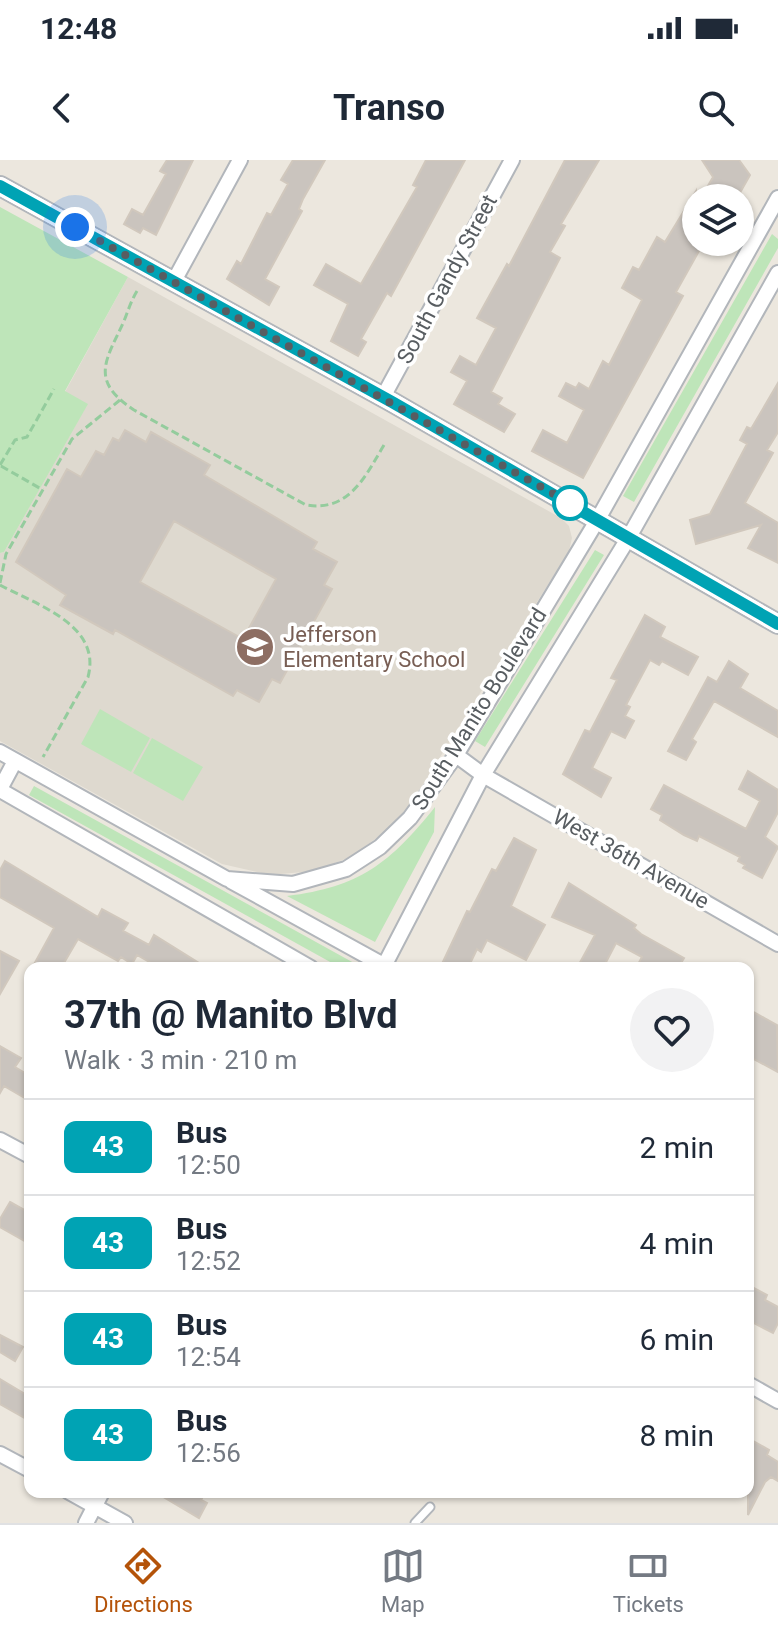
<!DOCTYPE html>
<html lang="en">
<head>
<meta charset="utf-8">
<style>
  body { margin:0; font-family:Roboto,sans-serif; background:#f2f2f3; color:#1f2937; height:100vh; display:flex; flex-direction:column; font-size:30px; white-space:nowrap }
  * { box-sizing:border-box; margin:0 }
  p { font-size:26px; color:#747a83 }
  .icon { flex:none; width:44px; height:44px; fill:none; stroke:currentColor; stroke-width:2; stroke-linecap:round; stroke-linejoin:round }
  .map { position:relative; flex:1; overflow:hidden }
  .side { position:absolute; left:24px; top:802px; width:730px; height:536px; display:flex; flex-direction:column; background:#fff; border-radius:16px; box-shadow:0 2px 6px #0004 }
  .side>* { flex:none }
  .badge { padding:0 16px; border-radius:12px; font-size:28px; line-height:52px }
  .buttons { position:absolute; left:682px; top:24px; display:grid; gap:16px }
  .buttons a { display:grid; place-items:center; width:72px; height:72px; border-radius:50%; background:#fff; box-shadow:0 2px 6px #0004; font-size:40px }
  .you { position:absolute; width:40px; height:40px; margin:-20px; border:6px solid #fff; border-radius:50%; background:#1a73e8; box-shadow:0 0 0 12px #1a73e833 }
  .map>.badge { position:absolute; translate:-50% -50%; box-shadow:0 0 0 4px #fff }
  .round { display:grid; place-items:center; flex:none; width:84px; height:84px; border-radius:42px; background:#f2f2f3 }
  .overview { display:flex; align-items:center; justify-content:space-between; height:136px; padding:0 40px }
  h1 { font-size:38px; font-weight:700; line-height:60px }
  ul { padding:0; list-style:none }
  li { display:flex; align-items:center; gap:24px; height:96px; padding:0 40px; border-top:2px solid #e0e1e3 }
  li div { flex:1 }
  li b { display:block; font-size:30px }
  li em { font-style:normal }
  li .badge { min-width:88px; font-weight:700; text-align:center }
  .status { display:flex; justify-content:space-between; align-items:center; height:56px; padding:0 40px; background:#fff; direction:ltr }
  .status svg { height:22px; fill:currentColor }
  header { display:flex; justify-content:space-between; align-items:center; height:104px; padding:0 40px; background:#fff; font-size:36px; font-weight:700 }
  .menu { display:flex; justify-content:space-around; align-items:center; height:112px; border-top:2px solid #e0e1e3; background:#fff; font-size:22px; color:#747a83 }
  .menu a { display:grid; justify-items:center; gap:4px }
  .menu .selected { color:#b45309 }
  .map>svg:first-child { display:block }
  .education { fill:#ded9cf }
  .green { fill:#bee5b9 }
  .building { fill:#cac4be; stroke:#d1c8bd; stroke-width:2; fill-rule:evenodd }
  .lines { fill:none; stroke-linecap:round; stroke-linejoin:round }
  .service-casing { stroke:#b2b6bb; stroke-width:11 }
  .minor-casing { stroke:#b2b6bb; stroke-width:18 }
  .tertiary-casing { stroke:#b2b6bb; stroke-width:22 }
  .path { stroke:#94cc9d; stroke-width:3; stroke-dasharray:8 4; stroke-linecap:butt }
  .service { stroke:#fff; stroke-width:7 }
  .minor { stroke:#fff; stroke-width:14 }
  .tertiary { stroke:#fff; stroke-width:18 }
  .line-casing { stroke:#fff; stroke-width:18 }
  .line { stroke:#00a3b4; stroke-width:12 }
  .walk { stroke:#585d61; stroke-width:8; stroke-dasharray:0 14.4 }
  .stop-dot { fill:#fff; stroke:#00a3b4; stroke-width:4 }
  .labels { text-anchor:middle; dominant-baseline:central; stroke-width:7; stroke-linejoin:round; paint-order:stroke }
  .street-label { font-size:22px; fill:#585d61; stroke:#fff }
  .education-label { font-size:22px; fill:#785e54; stroke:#fff; text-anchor:start }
</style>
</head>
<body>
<div class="status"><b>12:48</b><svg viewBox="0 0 49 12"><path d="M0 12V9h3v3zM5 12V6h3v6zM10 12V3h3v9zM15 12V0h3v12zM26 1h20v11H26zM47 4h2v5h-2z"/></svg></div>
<header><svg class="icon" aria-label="back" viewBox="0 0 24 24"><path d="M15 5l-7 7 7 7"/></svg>Transo<svg class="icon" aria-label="search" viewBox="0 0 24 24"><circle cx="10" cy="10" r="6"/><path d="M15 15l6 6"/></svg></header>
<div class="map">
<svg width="778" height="1363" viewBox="0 0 778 1363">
  <rect width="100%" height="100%" fill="#ece7de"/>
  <path class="education" d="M128,117L561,358L569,366L572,378L569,391L402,658L353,696L314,711L270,715L222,704L0,581V393L4,392L87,245L65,232Z"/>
  <path class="green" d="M0,47L128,117L65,231L88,244L4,392L0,393Z
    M772,74L778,79V88L634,342L623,336Z
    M595,390L604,395L485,587L475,581Z
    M100,549L150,578L131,612L81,584Z
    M152,578L203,607L183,641L133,613Z
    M34,626L354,803L351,808H341L29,635Z
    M435,647L434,672L375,782L287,736C360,727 390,703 435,647Z"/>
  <path class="building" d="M167,0H193L156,75L143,68L140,73L124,64L132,49L143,55L166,14L160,11Z
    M293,0H325L303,39L299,49L302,51L265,119L279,127L269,145L227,119L237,101L241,104L267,53L271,55L288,24L281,20Z
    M426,0H465L391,136L387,133L361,179L366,182L358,196L331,181L348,144L314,125L326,104L361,124L417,27L413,25Z
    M565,0H599L561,64L565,66L550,92L560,98L491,232L502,238L498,244L515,254L504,272L454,244L467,221L451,212L460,196L476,205L496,168L477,158L507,104L509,106Z
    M702,0H739L750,15L737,38H701L713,17Z
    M696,31V82H704L676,132L683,136L583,318L532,291L543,270L567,283L584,250L559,236L566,223L576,228L579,223L589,229L603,201L609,205L642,140L622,128L633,107L639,110L657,77L665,82Z
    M778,223V272L767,290L773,293L745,343L778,363V403L748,388L761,365L696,384L690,360L710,354L747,284L740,280L747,267L751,269Z
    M125,270L146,282L151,272L210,305L204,315L317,382L313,389L337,402L324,425L332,429L280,523L272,519L259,542L237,530L233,536L115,470L113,474L60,445L66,435L16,402L67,309L81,317L96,291L104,295L113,278L119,281ZM174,361L276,419L243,479L140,422Z
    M645,455L665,467L660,477L698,497L688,515L662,501L659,505L650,500L626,545L630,547L625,556L634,561L625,578L611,571L592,608L611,618L601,637L563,614L585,570L590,572L617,520L611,518Z
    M729,501L748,514L740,528L778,551V577L714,541L692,579L696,582L686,600L668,591L708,517L717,522Z
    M748,611L778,630V652L765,677L778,687L762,718L743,708L745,705L738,701L740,697L699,676L697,681L684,675L660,660L662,655L651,649L664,625L746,669L760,641L739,629Z
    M514,678L536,690L511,746L545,765L526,800L487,780L481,792L477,789L468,808H440L467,751L470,752L492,709L496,711Z
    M5,701L98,757L102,749L128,763L123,771L149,785L154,775L207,808H160L137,795L132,804L121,797L118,801L78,779L61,808H32L54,768L0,737V710Z
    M569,723L636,765L634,768L641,774L684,798L678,808H636L642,797L616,783L603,808H577L595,775L552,757Z
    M0,791L19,801L0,834Z
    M748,849L777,865L778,912L748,896Z
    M0,886L21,898L15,907L30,916V941L4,926L0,933Z
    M10,1042L30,1053V1084L0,1067V1059Z
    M748,1125L767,1135L765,1140L778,1147V1163L773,1173L748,1160Z
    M0,1175L23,1187L15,1201L0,1192Z
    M0,1219L30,1237V1261L0,1244Z
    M748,1278L769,1290L767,1295L778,1302V1321L771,1317L765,1322L748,1355Z
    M155,1332H205L201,1340L207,1343L199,1358Z"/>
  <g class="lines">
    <g class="service-casing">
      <path id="service" d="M415,1363L430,1347"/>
    </g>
    <g class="minor-casing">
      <path id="minor" d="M174,121L240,0
        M383,237L512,0
        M0,592L227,719L293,724L346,709L380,687L410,658L456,595L598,359L778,38
        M456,595L483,615L778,784
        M0,629L15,601
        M0,630L311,808
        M231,721L385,806
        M383,808L483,615L629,377L778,113
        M0,980L30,996
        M748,1224L778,1241
        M0,1294L30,1310
        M69,1332L125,1363
        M86,1363L102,1332"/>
    </g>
    <g class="tertiary-casing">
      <path id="tertiary" d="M0,26L392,242L778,464"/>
    </g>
    <path class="path" d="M137,131C131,141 128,151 124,161C107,199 88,220 134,250L306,345C349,352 365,317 384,285
      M0,305L15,280L27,277L54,229
      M1,306L43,330
      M0,423L6,394L72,279L120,240
      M0,425C37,445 102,465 88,517L43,597"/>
    <use href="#service" class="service"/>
    <use href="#minor" class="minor"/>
    <use href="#tertiary" class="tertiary"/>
  </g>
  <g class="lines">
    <g class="line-casing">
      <path id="line" d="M0,26L392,242L778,464"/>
    </g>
    <use href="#line" class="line"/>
    <path class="walk" d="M75,67L570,343"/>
  </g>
  <defs>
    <g id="school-disc" transform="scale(2)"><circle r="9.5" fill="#8d6e63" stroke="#fff"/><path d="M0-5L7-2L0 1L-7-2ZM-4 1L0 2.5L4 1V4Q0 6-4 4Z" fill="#fff"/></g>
  </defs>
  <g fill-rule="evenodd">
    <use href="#school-disc" x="255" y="487"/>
  </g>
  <circle class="stop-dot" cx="570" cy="343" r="16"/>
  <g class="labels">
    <g class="street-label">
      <text transform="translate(447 119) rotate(-62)">South Gandy Street</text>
      <text transform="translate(479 549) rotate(-58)">South Manito Boulevard</text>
      <text transform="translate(631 699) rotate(30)">West 36th Avenue</text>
    </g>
    <g class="education-label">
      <text x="283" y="474">Jefferson<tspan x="283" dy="25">Elementary School</tspan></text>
    </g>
  </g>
</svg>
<div class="buttons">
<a><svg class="icon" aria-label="layers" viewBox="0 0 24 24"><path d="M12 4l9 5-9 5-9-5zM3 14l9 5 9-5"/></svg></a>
</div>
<div class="you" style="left:75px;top:67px"></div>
<section class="side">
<div class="overview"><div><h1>37th @ Manito Blvd</h1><p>Walk · 3 min · 210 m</p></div><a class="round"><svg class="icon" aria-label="heart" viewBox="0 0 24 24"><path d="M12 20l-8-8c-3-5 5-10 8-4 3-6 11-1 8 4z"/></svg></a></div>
<ul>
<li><span class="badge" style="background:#00a3b4;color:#fff">43</span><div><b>Bus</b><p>12:50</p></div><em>2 min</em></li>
<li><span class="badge" style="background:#00a3b4;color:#fff">43</span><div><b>Bus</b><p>12:52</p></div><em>4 min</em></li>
<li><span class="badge" style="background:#00a3b4;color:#fff">43</span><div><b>Bus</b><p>12:54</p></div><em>6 min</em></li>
<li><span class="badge" style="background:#00a3b4;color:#fff">43</span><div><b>Bus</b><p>12:56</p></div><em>8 min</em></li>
</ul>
</section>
</div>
<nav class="menu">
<a class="selected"><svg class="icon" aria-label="directions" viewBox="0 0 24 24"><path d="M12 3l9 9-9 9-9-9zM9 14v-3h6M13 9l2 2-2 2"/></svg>Directions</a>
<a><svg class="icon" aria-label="map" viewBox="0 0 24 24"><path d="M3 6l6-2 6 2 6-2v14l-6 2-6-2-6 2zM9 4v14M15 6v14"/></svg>Map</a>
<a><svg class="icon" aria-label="tickets" viewBox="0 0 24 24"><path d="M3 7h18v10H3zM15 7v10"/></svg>Tickets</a>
</nav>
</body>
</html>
